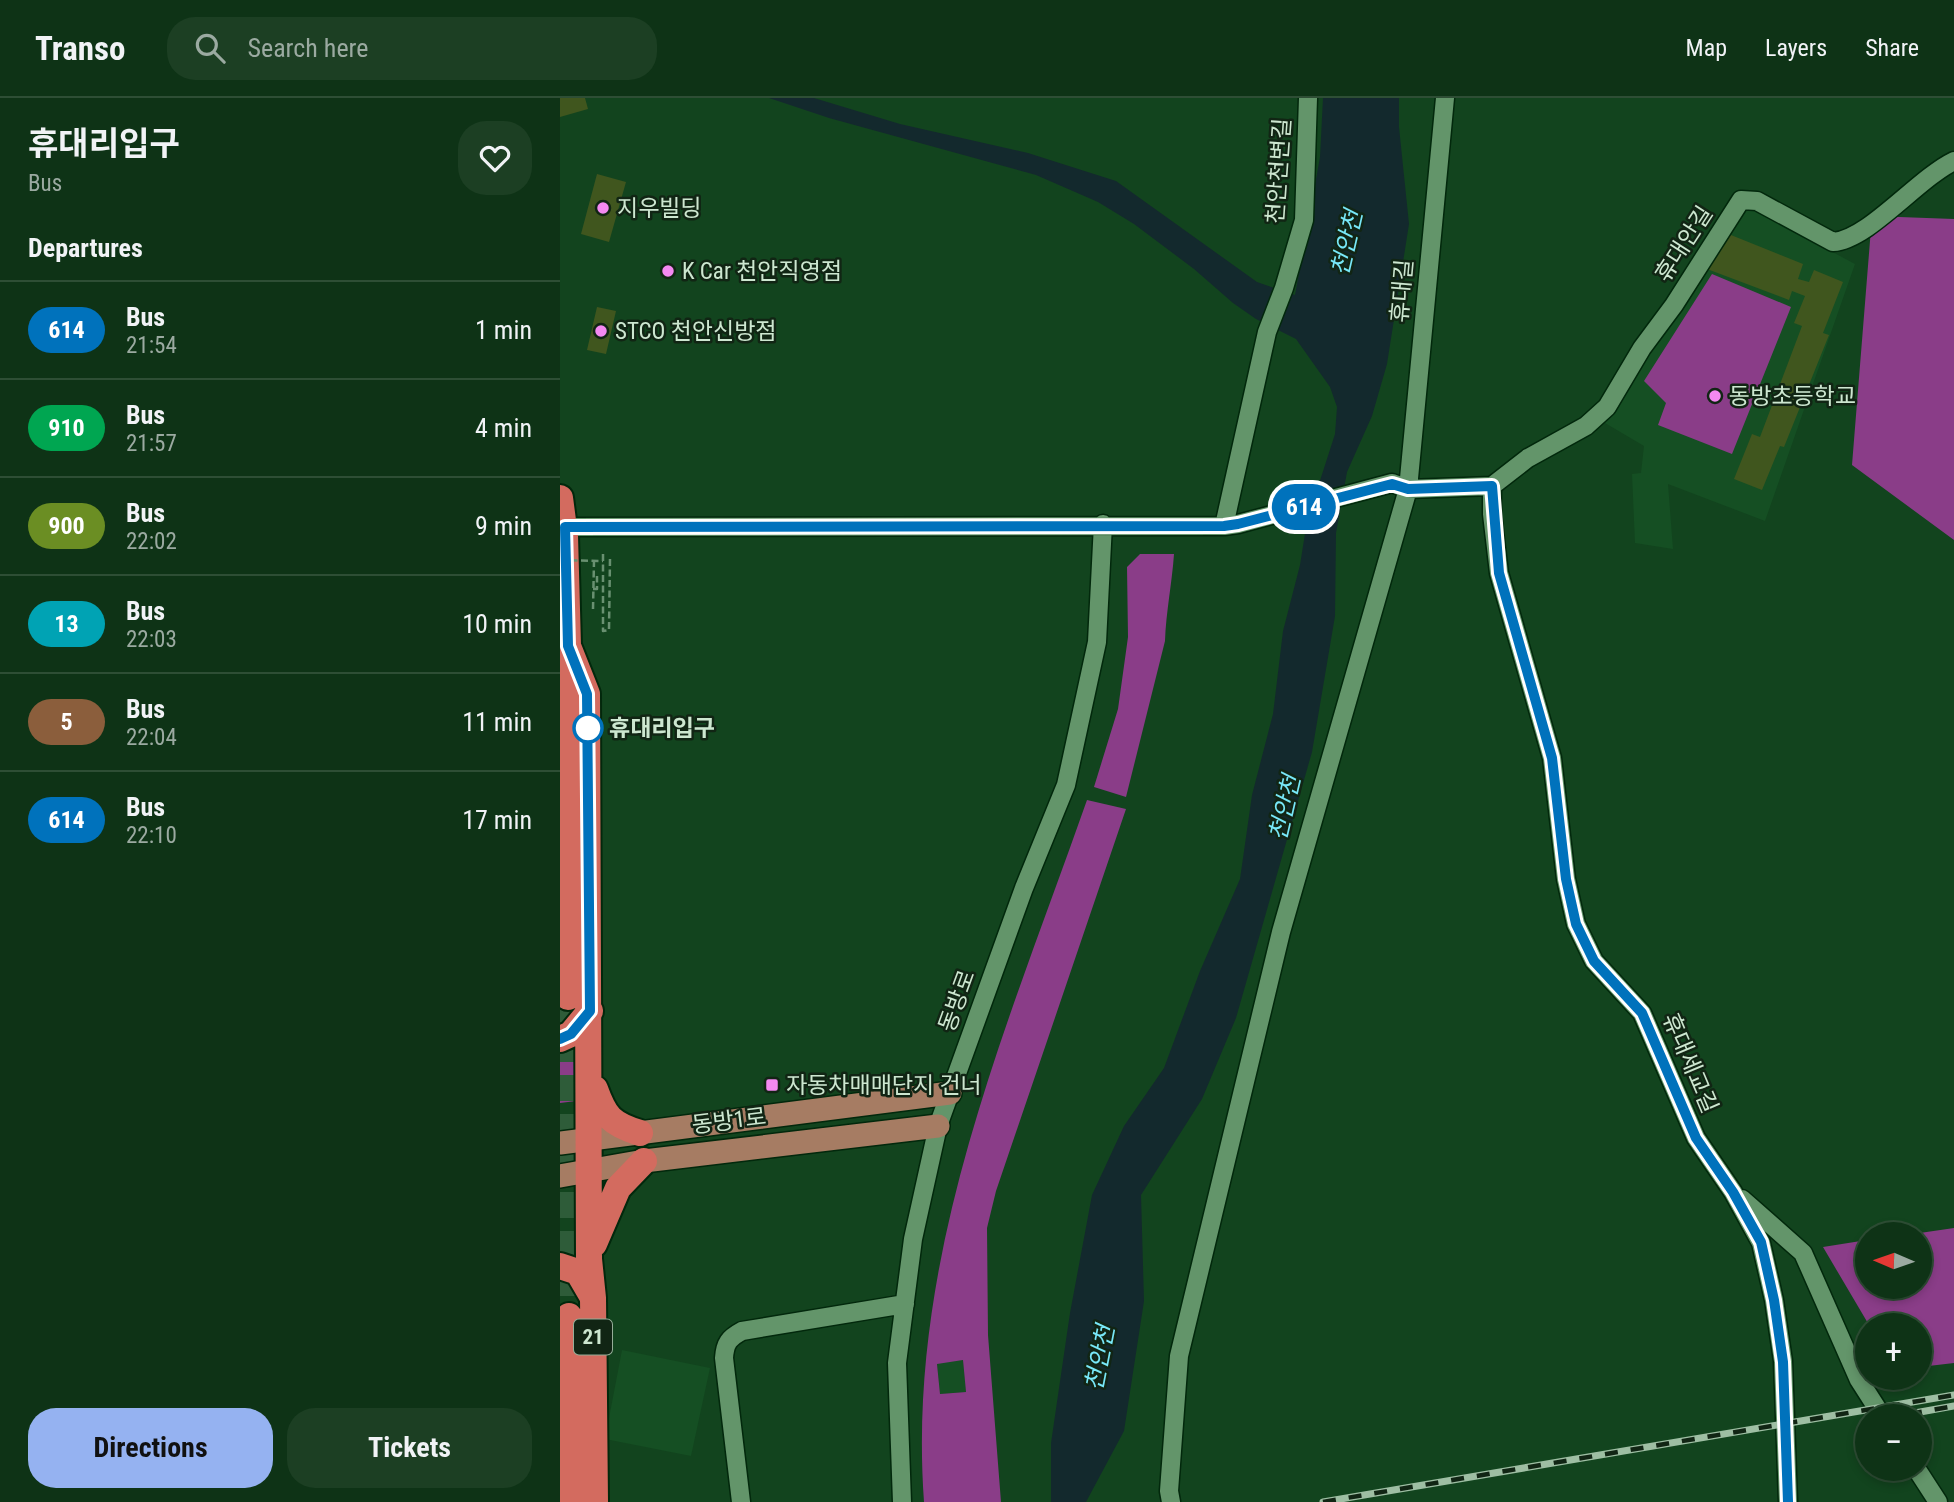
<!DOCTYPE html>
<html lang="en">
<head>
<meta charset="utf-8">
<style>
  body { margin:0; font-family:"Roboto Condensed","Noto Sans KR",sans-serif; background:#1c3f23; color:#f1f3f6; height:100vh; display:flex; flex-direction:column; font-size:26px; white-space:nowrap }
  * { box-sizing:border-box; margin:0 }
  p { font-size:23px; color:#9baaa1 }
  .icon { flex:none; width:38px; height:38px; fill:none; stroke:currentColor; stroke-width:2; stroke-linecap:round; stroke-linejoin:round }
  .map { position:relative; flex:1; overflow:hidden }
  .sheet { display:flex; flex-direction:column; background:#0e3316; width:560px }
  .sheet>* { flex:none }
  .badge { padding:0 14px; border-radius:23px; font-size:24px; line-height:46px }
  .needle { width:46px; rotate:272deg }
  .fabs { position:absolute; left:1295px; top:1124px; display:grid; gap:14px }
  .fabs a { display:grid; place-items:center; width:77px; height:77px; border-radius:50%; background:#0e3316; box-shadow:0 4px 10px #0003,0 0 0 2px #2e4e35; font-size:35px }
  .map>.badge { position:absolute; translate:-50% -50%; box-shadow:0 0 0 4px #fff }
  h2 { padding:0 28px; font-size:26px; line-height:63px }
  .round { display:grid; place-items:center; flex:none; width:74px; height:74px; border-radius:28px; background:#1c3f23 }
  .overview { display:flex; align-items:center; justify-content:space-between; height:119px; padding:0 28px }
  h1 { font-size:33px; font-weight:700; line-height:52px }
  .cta { display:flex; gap:14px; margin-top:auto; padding:14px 28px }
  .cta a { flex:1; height:80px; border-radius:28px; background:#95b2f1; color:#111; font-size:28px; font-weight:700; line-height:80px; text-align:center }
  .cta a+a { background:#1c3f23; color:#f1f3f6 }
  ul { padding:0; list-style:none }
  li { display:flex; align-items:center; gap:21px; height:98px; padding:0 28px; border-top:2px solid #2e4e35 }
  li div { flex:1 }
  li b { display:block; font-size:26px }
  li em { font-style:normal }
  li .badge { min-width:77px; font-weight:700; text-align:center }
  header { display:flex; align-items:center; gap:42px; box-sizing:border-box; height:98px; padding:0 35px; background:#0e3316; border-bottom:2px solid #2e4e35 }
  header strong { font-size:33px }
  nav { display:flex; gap:38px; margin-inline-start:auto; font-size:24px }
  .search { width:490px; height:63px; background:#1c3f23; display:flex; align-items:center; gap:18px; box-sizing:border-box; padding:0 24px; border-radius:28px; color:#9baaa1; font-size:26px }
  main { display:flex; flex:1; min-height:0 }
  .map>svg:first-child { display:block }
  .built { fill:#154f23 }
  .green { fill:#8a3d88; fill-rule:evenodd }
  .water { fill:#13292d }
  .building { fill:#40561e }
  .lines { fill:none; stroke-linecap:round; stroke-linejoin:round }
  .highway-tunnel { stroke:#2e5c39; stroke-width:26; stroke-dasharray:26 13; stroke-linecap:butt }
  .minor-casing { stroke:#02280c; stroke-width:21 }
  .major-casing { stroke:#02280c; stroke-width:26 }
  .highway-casing { stroke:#02280c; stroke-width:30 }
  .path { stroke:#699071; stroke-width:2.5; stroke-dasharray:7 3.5; stroke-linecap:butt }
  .minor { stroke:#63956a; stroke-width:18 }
  .major { stroke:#a67c63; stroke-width:23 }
  .highway { stroke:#d36b5f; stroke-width:26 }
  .rail-casing { stroke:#9ebea3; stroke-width:7 }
  .rail { stroke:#112514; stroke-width:4.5; stroke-dasharray:13; stroke-linecap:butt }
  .path-bridge { stroke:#699071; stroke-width:2.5; stroke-dasharray:7 3.5; stroke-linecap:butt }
  .line-casing { stroke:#fff; stroke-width:16 }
  .line { stroke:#0072bc; stroke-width:10 }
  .poi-dot { fill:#f489f1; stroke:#112514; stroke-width:2.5 }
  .stop-dot { fill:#fff; stroke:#0072bc; stroke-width:3.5 }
  .labels { text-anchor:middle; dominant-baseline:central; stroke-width:5; stroke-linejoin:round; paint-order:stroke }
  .shield { fill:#112514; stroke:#95ad98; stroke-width:2 }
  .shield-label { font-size:21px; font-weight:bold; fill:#cde7d0 }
  .street-label { font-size:23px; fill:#cde7d0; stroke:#112514 }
  .poi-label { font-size:23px; fill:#cde7d0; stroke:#112514; text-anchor:start }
  .stop-label { font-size:23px; font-weight:bold; fill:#cde7d0; stroke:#112514; text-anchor:start }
  .water-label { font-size:24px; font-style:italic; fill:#78e8f8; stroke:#112514 }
</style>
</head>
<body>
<header>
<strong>Transo</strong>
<div class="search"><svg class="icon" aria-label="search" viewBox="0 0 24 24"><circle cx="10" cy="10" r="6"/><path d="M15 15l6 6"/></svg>Search here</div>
<nav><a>Map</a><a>Layers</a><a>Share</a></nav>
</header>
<main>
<section class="sheet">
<div class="overview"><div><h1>휴대리입구</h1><p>Bus</p></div><a class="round"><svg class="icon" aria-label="heart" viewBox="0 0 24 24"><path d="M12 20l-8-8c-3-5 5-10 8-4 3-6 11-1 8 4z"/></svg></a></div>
<h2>Departures</h2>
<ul>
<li><span class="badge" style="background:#0072bc;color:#fff">614</span><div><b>Bus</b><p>21:54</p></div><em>1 min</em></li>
<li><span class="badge" style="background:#00a651;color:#fff">910</span><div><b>Bus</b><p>21:57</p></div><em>4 min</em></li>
<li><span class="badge" style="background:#6b8e23;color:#fff">900</span><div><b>Bus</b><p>22:02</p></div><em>9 min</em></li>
<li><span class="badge" style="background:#00a3b4;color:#fff">13</span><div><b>Bus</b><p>22:03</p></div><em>10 min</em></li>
<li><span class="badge" style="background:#8b5e3c;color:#fff">5</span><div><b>Bus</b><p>22:04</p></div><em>11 min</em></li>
<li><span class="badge" style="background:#0072bc;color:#fff">614</span><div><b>Bus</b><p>22:10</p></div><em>17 min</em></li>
</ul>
<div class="cta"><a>Directions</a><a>Tickets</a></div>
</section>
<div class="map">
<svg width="1394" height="1404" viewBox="0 0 1394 1404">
  <rect width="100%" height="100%" fill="#12441e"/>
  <path class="built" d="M1188,109L1295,166L1205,423L1108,386L1113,451L1075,445L1072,376L1081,375L1084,348L1045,325L1075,271L1175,112Z
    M62,1252L150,1270L131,1358L45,1341Z
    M403,1262L406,1294L380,1296L377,1265Z"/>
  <path class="green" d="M1312,118L1394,121V442L1292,367Z
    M1152,176L1231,209L1172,356L1098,327L1106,305L1084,283Z
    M580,456H614C612,485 606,514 605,543L566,699L534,689L558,611L568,539L567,469Z
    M527,702L566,711L436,1093L427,1130L428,1237L441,1404H364C346,1157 447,930 527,702ZM403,1262L406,1294L380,1296L377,1266Z
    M20,941L24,1002L0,1005V951Z
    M1394,1130V1265L1360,1269V1227H1309L1263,1149L1307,1142V1188H1360V1136H1353Z"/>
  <path class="water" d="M209,0H254L340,26L468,55L556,83L697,184L735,197L760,59L763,0H839V29L849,126L827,266L812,318L787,374L776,435L775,518L752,654L676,920L642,1001L581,1097L584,1203L564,1333L526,1404H491V1345L510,1215L532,1097L564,1028L604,970L640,873L680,781L692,697L713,616L723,533L740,467L747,423L775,336L777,309L770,289L736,241L696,221L673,205L634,171L574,126L538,104L476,77L269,20Z"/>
  <path class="building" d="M0,0H25L28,11L0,19Z
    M37,76L66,84L49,144L21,136Z
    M1166,135L1243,166L1238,181L1249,184L1254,172L1283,184L1263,235L1269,237L1224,349L1220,348L1202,392L1174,381L1192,336L1200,339L1242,228L1234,225L1245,198L1232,193L1229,202L1147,171Z
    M37,209L56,213L46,256L27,252Z"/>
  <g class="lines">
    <path class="highway-tunnel" d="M8,899L9,1218"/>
    <g class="minor-casing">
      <path id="minor" d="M932,388V416L939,475L992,660L1006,781L1016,826L1034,863L1082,915L1136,1040L1173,1094L1201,1145L1214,1202L1223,1263L1228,1404
        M932,388L968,360L1026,328L1047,309L1082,250L1114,207L1181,102L1197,103L1273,144C1308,142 1357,81 1394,63
        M664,428L707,234L724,190L744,122L748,0
        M5,429L664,428L678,426L832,385L848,391L932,388
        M1182,1101L1243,1155L1299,1282L1322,1318
        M1356,1370L1378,1404
        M181,1404L164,1260C165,1245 169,1240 182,1233L345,1206
        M342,1404L337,1265L353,1141L378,1028L464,790L506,687L537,544L543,426
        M611,1404L609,1393L619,1258L721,834L848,391L885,0"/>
    </g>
    <g class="major-casing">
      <path id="major" d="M0,1045L390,995
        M0,1078L84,1063L378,1028"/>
    </g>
    <g class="highway-casing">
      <path id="highway" d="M0,400L5,438L8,548V899
        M8,548L27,596L29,1161L33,1200L35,1404
        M0,941L11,936L30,913
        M35,991C45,1019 51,1026 80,1035
        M34,1146L58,1090L84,1063
        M0,1168L18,1174L32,1198
        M9,1218L11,1404"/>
    </g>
    <path class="path" d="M43,456V533L49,532L50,461
      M33,491H37V478
      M33,511L34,463"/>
    <use href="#minor" class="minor"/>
    <use href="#major" class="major"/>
    <use href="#highway" class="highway"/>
    <g class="rail-casing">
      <path id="rail" d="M1349,1316L1394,1308
        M763,1404L1394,1297"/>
    </g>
    <use href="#rail" class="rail"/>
    <path class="path-bridge" d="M0,462L43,463"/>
  </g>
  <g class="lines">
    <g class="line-casing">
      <path id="line" d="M0,941L11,936L30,913L27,596L8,548L5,429L664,428L678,426L832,386L848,391L932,388L939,475L992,660L1006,781L1016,826L1034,863L1082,915L1136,1040L1173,1094L1201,1144L1214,1202L1223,1264L1228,1404"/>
    </g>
    <use href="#line" class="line"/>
  </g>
  <g class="poi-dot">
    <circle cx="43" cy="110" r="7"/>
    <circle cx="108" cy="173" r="7"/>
    <circle cx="41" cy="233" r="7"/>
    <circle cx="1155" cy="298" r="7"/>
    <rect x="205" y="980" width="14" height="14" rx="3.5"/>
  </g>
  <circle class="stop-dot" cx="28" cy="630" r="14"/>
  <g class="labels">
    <rect class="shield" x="14" y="1221.5" width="38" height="35" rx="5"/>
    <g class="shield-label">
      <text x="33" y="1239">21</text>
    </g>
    <g class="street-label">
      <text transform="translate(719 73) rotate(-86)">천안천변길</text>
      <text transform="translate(1124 146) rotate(-57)">휴대안길</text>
      <text transform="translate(842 193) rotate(-85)">휴대길</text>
      <text transform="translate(397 903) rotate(-70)">동방로</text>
      <text transform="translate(1130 965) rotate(67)">휴대세교길</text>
      <text transform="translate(169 1023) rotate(-7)">동방1로</text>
    </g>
    <g class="poi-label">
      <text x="57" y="110">지우빌딩</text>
      <text x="122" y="173">K Car 천안직영점</text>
      <text x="55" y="233">STCO 천안신방점</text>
      <text x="1169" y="298">동방초등학교</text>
      <text x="226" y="987">자동차매매단지 건너</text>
    </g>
    <g class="stop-label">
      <text x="49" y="630">휴대리입구</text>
    </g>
    <g class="water-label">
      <text transform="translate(787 145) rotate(-77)">천안천</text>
      <text transform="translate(725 710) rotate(-77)">천안천</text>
      <text transform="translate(540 1260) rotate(-79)">천안천</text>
    </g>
  </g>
</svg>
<div class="fabs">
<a><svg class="needle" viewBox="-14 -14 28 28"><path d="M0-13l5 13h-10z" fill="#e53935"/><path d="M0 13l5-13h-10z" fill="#9baaa1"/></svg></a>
<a>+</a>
<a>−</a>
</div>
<b class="badge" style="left:744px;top:409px;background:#0072bc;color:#fff">614</b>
</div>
</main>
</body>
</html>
